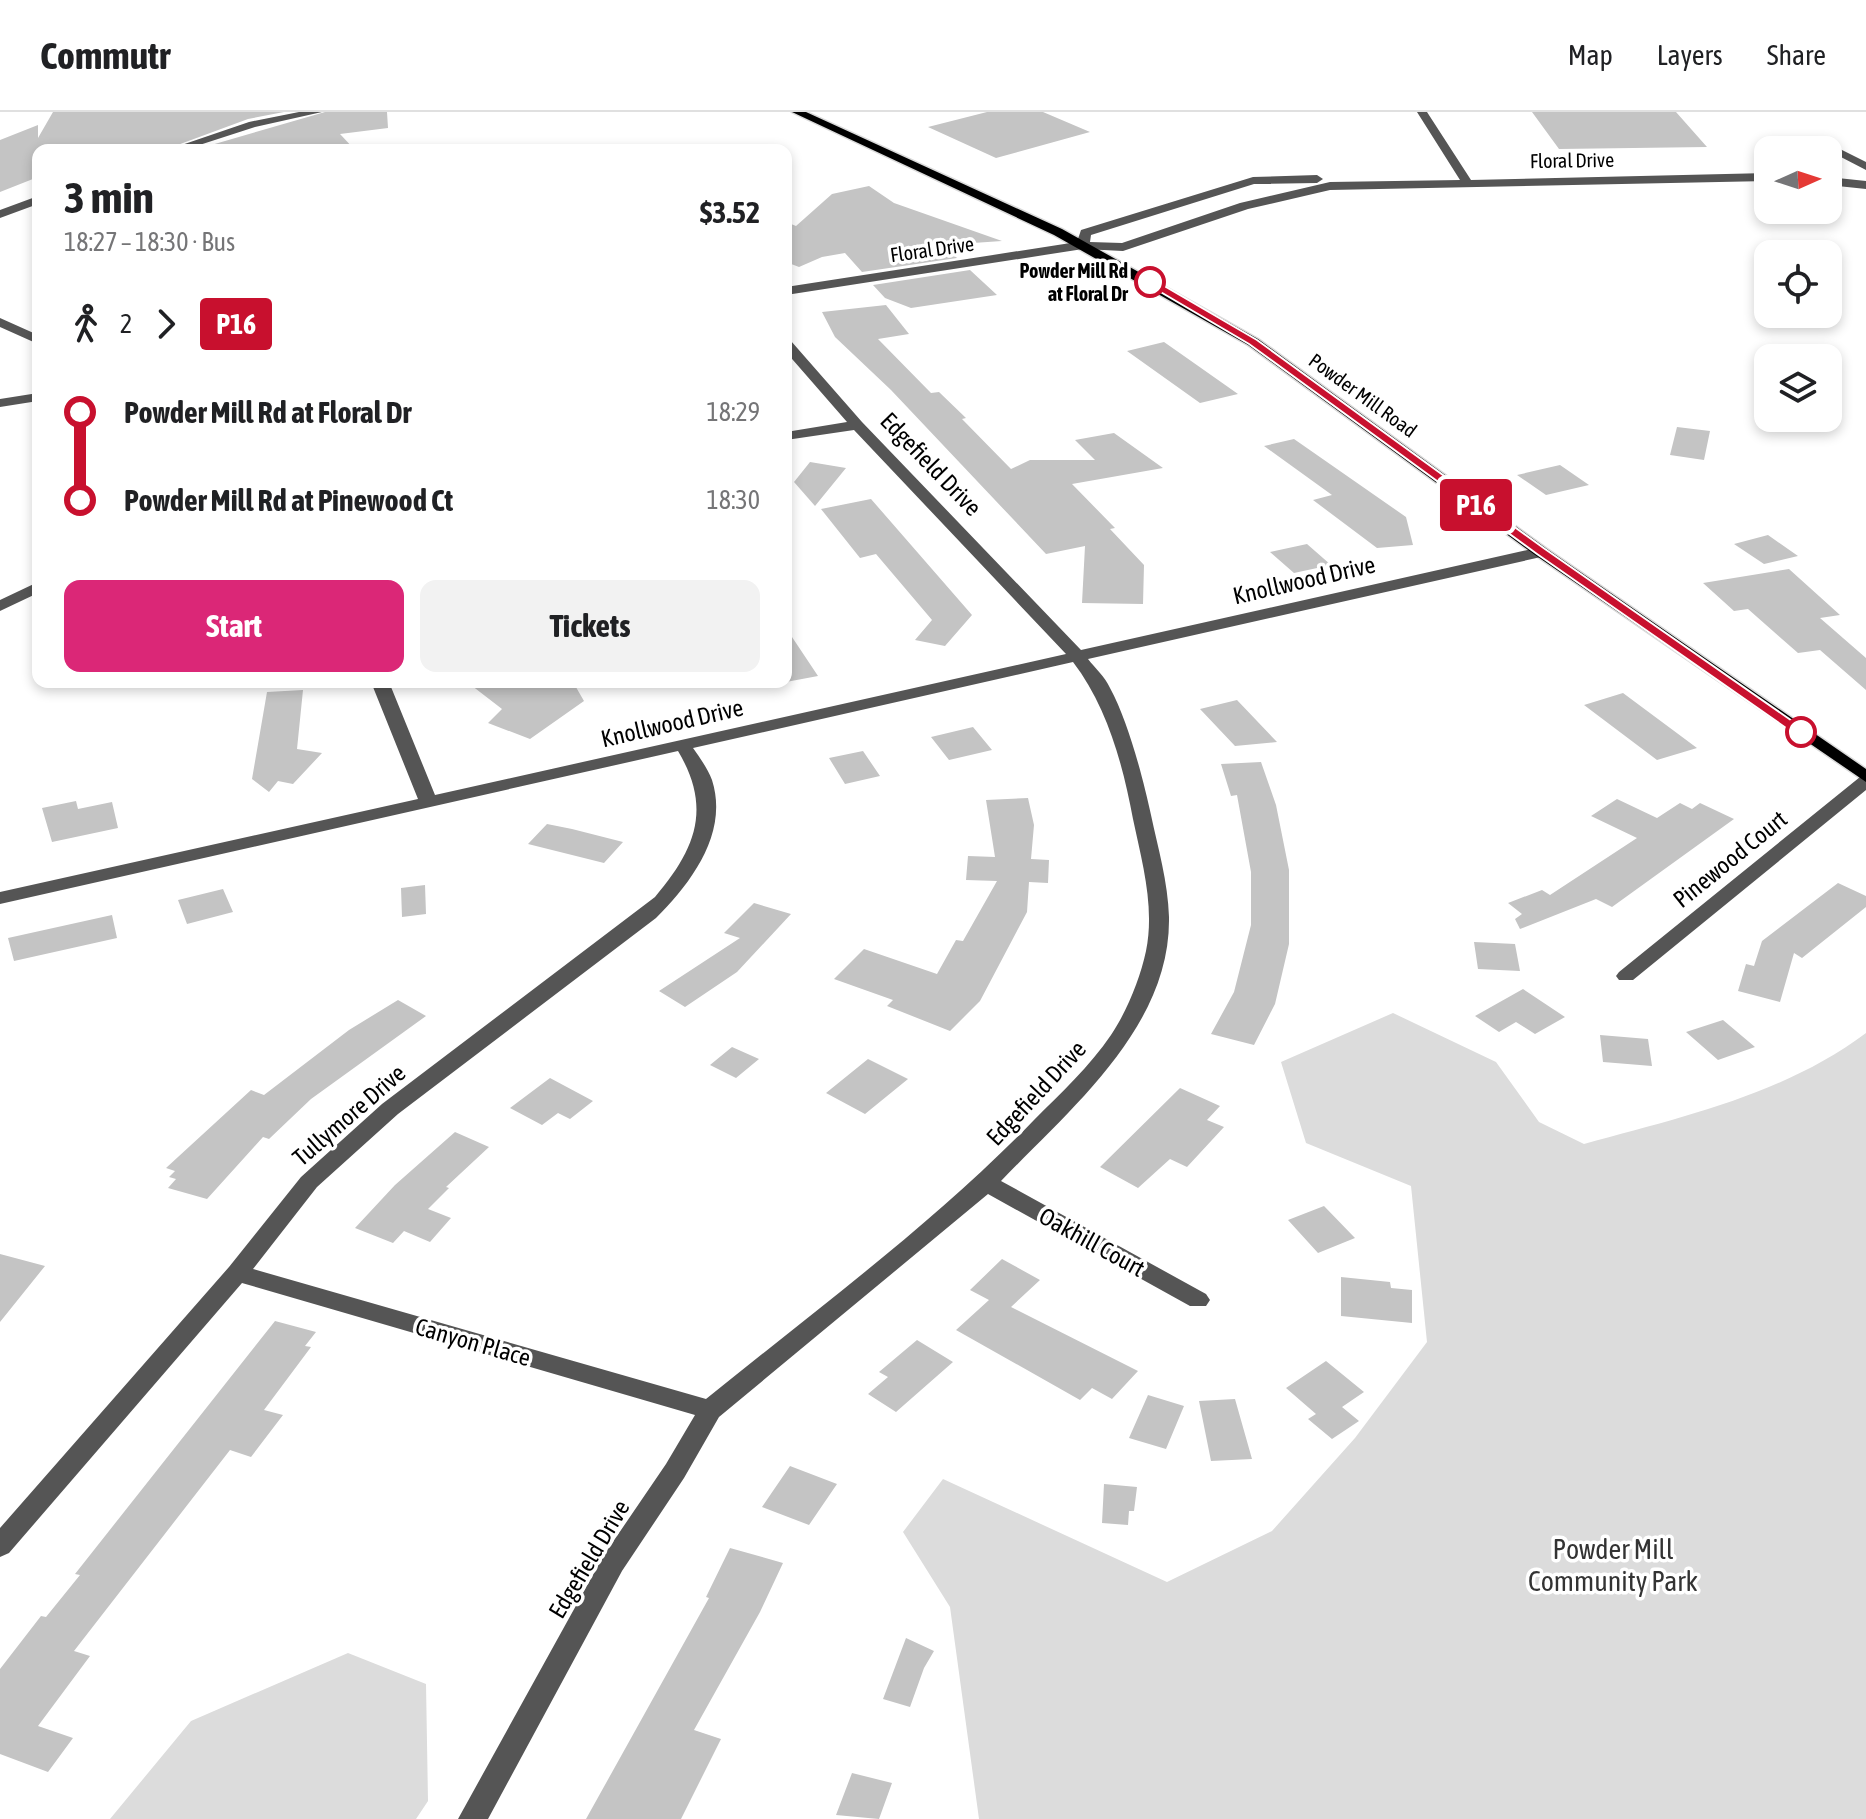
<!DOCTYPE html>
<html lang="en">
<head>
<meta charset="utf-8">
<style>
  body { margin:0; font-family:"Asap Condensed",sans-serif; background:#f2f2f2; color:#202124; height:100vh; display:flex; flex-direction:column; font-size:30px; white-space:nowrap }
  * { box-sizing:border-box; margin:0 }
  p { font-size:26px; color:#757577 }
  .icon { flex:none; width:44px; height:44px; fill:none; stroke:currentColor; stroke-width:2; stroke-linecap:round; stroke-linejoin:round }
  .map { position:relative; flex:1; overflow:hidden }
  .side { position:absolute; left:32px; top:32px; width:760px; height:544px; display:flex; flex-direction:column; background:#fff; border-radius:16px; box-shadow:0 4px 12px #0003 }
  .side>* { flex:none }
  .badge { padding:0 16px; border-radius:6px; font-size:28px; line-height:52px }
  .needle { width:52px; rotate:87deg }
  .buttons { position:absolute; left:1754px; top:24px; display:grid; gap:16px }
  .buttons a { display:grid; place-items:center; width:88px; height:88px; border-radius:16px; background:#fff; box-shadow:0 4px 12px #0003; font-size:40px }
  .map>.badge { position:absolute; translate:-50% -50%; box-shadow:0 0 0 4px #fff }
  .legs { display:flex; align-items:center; gap:12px; height:88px; padding:0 32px; font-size:26px }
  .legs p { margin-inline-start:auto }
  .overview { display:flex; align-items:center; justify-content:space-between; height:136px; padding:0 32px }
  h1 { font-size:44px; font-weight:700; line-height:60px }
  .action { display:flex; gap:16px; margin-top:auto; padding:16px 32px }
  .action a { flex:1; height:92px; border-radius:16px; background:#db2777; color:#fff; font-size:32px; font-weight:700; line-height:92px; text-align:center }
  .action a+a { background:#f2f2f2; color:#202124 }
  ul { padding:0 32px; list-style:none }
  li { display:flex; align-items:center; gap:28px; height:88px; font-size:30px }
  li i { display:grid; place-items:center; width:12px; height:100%; margin:0 10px; background:currentColor }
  li i::after { content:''; width:20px; height:20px; margin:-10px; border:6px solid; border-radius:50%; background:#fff }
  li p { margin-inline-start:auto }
  li:first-child i { background:linear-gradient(#0000 50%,currentColor 0) }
  li:last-child i { background:linear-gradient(currentColor 50%,#0000 0) }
  header { display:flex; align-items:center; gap:48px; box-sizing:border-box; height:112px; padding:0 40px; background:#fff; border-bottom:2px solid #e0e0e0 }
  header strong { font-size:38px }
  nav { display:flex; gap:44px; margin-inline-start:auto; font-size:28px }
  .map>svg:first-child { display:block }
  .green { fill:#dcdcdc }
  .building { fill:#c4c4c4 }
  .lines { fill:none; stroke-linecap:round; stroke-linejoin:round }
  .major-casing { stroke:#dbdbdb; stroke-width:3 }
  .minor { fill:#555; fill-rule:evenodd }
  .major { fill:#000; fill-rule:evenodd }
  .line-1 { fill:#c8102e; stroke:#fff; stroke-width:2 }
  .stop-1-dot { fill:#fff; stroke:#c8102e; stroke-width:4 }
  .labels { text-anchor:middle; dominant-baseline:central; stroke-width:7; stroke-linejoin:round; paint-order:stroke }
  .far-street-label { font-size:20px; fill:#000; stroke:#fff }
  .far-stop-label { font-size:20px; font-weight:bold; fill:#000; stroke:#fff; text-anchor:end }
  .street-label { font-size:24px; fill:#000; stroke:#fff }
  .near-park-label { font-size:28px; fill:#333; stroke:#fff }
</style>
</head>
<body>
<header>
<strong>Commutr</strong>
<nav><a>Map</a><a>Layers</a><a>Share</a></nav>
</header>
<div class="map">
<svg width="1866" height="1707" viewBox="0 0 1866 1707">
  <rect width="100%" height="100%" fill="#fff"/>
  <path class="green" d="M1393,901L1496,950L1539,1010L1584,1032C1682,1005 1783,983 1866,921V1707H979L950,1495L903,1420L943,1367L1167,1470L1272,1419L1355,1326L1427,1230L1411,1074L1306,1031L1281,950Z
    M348,1541L426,1572L428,1689L416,1707H110L191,1609Z"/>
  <path class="building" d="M53,0H284L248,7L164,38H38V65L0,80V28L38,13V26Z
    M325,0H387L388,16L340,22L355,38H194Z
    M987,0H1043L1090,20L996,46L928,15Z
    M1532,0H1676L1707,35L1559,37Z
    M869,74L894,91L1002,129L944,133L957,146L862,160L845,141L822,145L799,155L786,150V110L796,114L832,82Z
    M970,158L997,183L911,196L885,186L873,173Z
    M886,193L909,222L878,227L931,281L939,280L966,306L962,307L1011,357L1030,348H1095L1075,328L1114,321L1163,356L1072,372L1115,416L1110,417L1144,453L1143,492L1082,491L1085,434L1046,442L891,278L835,225L822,200Z
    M1164,230L1184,244L1238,282L1200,291L1127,239Z
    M1677,315L1710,319L1704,348L1670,343Z
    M1294,327L1406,405L1413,433L1377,436L1313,388L1332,383L1264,334Z
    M810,350L846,356L815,394L794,370Z
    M1560,353L1589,373L1546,383L1517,363Z
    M871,387L972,503L945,534L915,528L932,508L876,442L860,446L821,397Z
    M1768,423L1798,444L1764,452L1734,432Z
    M1307,432L1331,453L1294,461L1270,440Z
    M1789,457L1840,503L1820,506L1866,546V578L1820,538L1798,541L1748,497L1734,499L1703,471Z
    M786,516L818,564L786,570Z
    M467,570H573L584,589L530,627L488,611L502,597Z
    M303,578L297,637L322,641L293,672L278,669L269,680L252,667L267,580Z
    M1623,581L1697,636L1657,648L1584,593Z
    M1237,588L1277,630L1235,634L1200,597Z
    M973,615L992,638L949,648L931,625Z
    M863,639L880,664L845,672L829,646Z
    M1261,650L1276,693L1289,758V832L1275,892L1254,933L1211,922L1234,880L1251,813V760L1237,683L1231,684L1221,652Z
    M1028,686L1034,713L1031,747L1049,748L1048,771L1029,770L1027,800L980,889L950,919L887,894L893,888L834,867L864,837L937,862L956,828L963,829L997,769L966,768L968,744L995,745L986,688Z
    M1617,687L1657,706L1680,691L1692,697L1700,691L1734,707L1612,795L1596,787L1520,817L1515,807L1522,802L1508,791L1542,778L1550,783L1637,726L1591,704Z
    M76,689L78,697L112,690L118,716L52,730L42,696Z
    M547,712L572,717L623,730L604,751L528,732Z
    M1838,771L1866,784V795L1802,846L1794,841L1780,890L1738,879L1746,852L1754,854L1762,829Z
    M425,773L426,802L402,805L401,776Z
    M223,777L233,800L187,812L178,788Z
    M754,791L791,802L737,860L685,895L659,879L740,826L724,821Z
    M112,803L117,826L14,849L8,826Z
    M1474,830L1515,832L1520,859L1478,857Z
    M1523,877L1565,905L1535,922L1516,910L1499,920L1475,904Z
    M398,888L426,904L311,987L269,1027L263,1025L207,1087L168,1076L176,1067L169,1065L175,1059L166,1056L251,978L264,983L349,918Z
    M1723,908L1755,935L1718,948L1686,920Z
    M1600,923L1648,927L1652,954L1603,950Z
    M732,935L759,947L736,966L710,953Z
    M868,947L908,967L865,1002L826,981Z
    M550,966L593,989L570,1007L558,1001L542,1013L510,996Z
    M1180,976L1220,994L1207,1008L1224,1015L1187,1055L1170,1047L1138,1076L1100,1055Z
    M455,1020L489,1035L446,1075L449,1076L428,1097L451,1106L430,1130L404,1119L393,1131L355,1116L395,1073Z
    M1324,1094L1355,1126L1318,1141L1288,1108Z
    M0,1142L45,1154L0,1210Z
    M1002,1147L1040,1168L1011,1195L1138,1259L1112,1287L1092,1276L1080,1288L956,1218L989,1188L970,1178Z
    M1341,1165L1390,1170L1391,1176L1412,1178V1211L1341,1204Z
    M275,1209L316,1220L305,1234L311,1235L264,1298L283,1303L251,1345L230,1338L74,1539L90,1544L38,1614L73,1626L48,1660L0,1642V1557L41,1504L46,1505L80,1463L75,1462Z
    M917,1228L953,1250L896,1300L868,1282L888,1265L879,1260Z
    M1326,1249L1364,1280L1342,1295L1359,1309L1332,1327L1308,1307L1316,1302L1286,1276Z
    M1148,1283L1184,1294L1166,1337L1129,1326Z
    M1235,1287L1252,1347L1211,1349L1199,1289Z
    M790,1354L837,1372L809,1413L762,1395Z
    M1104,1372L1137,1375L1134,1399H1129L1128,1413L1102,1411Z
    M730,1436L783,1451L760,1500L694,1618L721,1627L681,1707H586L709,1486L706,1485Z
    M906,1526L934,1539L924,1556L910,1595L883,1587Z
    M852,1661L892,1671L879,1707L836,1703Z"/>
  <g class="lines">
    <g class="major-casing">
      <path id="major" d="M792,0H806L1062,117L1258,227L1547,437L1866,657V670L1535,443L1248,233L1054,123Z"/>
    </g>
    <path class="minor" d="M299,0H322L255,15L184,38H167L249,10Z
      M1417,0H1427L1471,68L1768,61V69L1330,78L1248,97L1123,139L1083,137L786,183V175L1077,130L1081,118L1253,65L1317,63L1323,67L1317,71L1254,72L1091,123L1090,130L1122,131L1240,91L1330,70L1460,68Z
      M1834,34L1866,50V58L1837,43L1832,53L1828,54V38Z
      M1828,65L1866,69V77L1828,73Z
      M38,84V92L0,106V98Z
      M0,206L38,223V232L0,215Z
      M786,228L791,229L862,310L1081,538L1541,435L1549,440L1541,445L1088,547C1095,556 1105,565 1110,576C1128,609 1143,666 1151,703C1158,736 1168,770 1169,805C1171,915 1070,997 1001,1069L1206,1182L1210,1188L1206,1194H1190L988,1082L719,1305L684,1366L622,1459L488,1707H458L604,1443L666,1352L695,1303L242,1171L9,1441L0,1445V1416L229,1155L301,1065L382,992L655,785C696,737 712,696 678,639L0,792V780L418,687L371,570H389L435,683L1066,542L854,318L786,328V320L847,310L786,240ZM1073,550C1107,594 1123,653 1133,707C1142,750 1155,795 1146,839C1140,867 1127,899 1111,923C1090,954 1061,981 1034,1008C934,1111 817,1197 706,1287L253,1157L317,1075L398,1002L656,806C691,771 729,721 712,668C708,657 700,646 693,636Z
      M38,281V289L0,295V287Z
      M38,470V481L0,499V488Z
      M1866,664V678L1633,868H1619L1616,864L1619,860L1860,665Z"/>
    <use href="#major" class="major"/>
  </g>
  <path class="line-1" d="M1147,168H1154L1257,228L1545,437L1808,620L1796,623L1537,442L1249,232L1147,172Z"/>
  <g class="stop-1-dot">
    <circle cx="1150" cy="170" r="14"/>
    <circle cx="1801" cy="620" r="14"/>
  </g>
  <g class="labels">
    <g class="far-street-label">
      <text transform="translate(1572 48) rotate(-1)">Floral Drive</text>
      <text transform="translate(932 137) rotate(-8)">Floral Drive</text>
      <text transform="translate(1363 283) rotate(36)">Powder Mill Road</text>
    </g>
    <g class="far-stop-label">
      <text x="1128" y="158">Powder Mill Rd<tspan x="1128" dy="23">at Floral Dr</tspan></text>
    </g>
    <g class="street-label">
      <text transform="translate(931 352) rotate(46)">Edgefield Drive</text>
      <text transform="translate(1304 468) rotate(-13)">Knollwood Drive</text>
      <text transform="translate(672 611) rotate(-13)">Knollwood Drive</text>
      <text transform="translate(1730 747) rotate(-39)">Pinewood Court</text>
      <text transform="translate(1036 981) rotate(-47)">Edgefield Drive</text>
      <text transform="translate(349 1003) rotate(-41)">Tullymore Drive</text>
      <text transform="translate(1092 1130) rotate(29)">Oakhill Court</text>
      <text transform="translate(473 1230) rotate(16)">Canyon Place</text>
      <text transform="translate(589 1447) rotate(-59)">Edgefield Drive</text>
    </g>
    <g class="near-park-label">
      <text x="1613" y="1437">Powder Mill<tspan x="1613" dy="32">Community Park</tspan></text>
    </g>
  </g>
</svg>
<div class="buttons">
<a><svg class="needle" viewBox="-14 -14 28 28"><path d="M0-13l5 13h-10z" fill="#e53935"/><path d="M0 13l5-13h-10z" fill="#757577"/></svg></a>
<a><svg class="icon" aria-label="locate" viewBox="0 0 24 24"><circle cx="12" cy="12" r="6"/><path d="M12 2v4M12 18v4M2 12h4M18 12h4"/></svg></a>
<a><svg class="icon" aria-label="layers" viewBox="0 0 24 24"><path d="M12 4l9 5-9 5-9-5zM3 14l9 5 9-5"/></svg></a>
</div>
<b class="badge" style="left:1476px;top:393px;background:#c8102e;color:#fff">P16</b>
<section class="side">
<div class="overview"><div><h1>3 min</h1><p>18:27 – 18:30 · Bus</p></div><b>$3.52</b></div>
<div class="legs"><svg class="icon" aria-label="walk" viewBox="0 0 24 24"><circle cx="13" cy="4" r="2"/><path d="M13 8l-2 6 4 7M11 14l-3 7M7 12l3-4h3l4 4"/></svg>2<svg class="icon" aria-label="forward" viewBox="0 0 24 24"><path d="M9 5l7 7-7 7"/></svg><b class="badge" style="background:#c8102e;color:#fff">P16</b></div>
<ul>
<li><i style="color:#c8102e"></i><b>Powder Mill Rd at Floral Dr</b><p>18:29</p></li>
<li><i style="color:#c8102e"></i><b>Powder Mill Rd at Pinewood Ct</b><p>18:30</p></li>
</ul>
<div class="action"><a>Start</a><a>Tickets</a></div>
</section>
</div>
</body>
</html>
